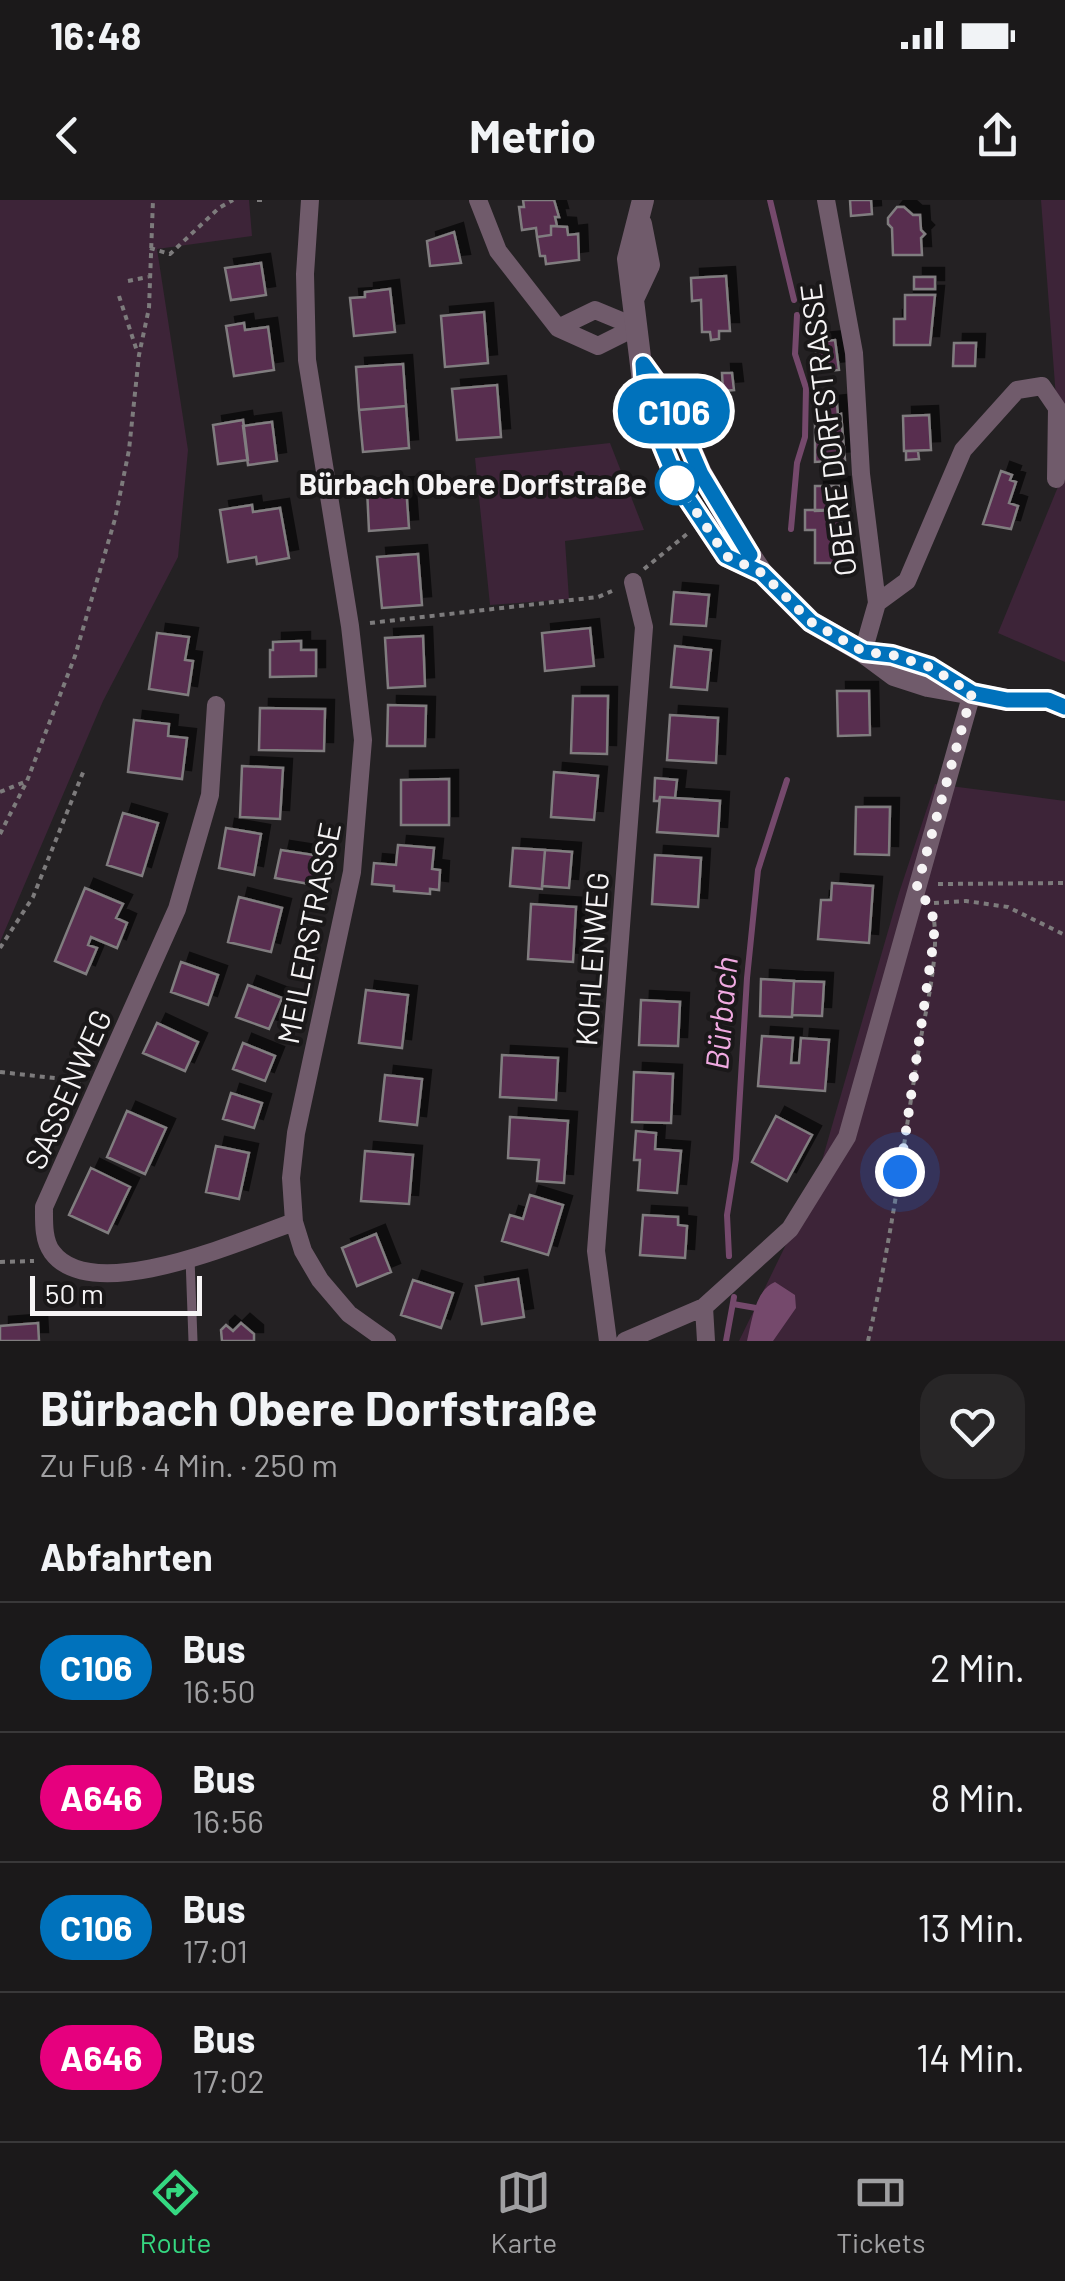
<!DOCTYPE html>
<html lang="de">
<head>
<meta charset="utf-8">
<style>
  body { margin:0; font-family:Barlow,sans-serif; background:#282627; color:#f1f3f6; height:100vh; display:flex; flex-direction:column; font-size:38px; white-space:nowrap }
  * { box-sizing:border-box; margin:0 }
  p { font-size:32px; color:#a0a0a2 }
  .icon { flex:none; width:55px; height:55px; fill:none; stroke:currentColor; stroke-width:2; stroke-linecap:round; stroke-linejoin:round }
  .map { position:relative; height:1141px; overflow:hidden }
  .drawer { display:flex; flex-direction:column; background:#1b191a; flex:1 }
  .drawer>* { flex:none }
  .badge { padding:0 20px; border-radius:32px; font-size:35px; line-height:65px }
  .scale { position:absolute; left:30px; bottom:25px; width:172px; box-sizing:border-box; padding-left:10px; border:5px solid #f6f4f5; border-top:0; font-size:28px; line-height:35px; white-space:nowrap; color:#f6f4f5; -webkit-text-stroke:8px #1a1819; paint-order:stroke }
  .you { position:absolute; width:50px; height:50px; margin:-25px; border:8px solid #fff; border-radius:50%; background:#1a73e8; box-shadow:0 0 0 15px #1a73e833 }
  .map>.badge { position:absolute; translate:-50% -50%; box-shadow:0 0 0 5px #fff }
  h2 { padding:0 40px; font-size:38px; line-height:90px }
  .round { display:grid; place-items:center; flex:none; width:105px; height:105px; border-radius:30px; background:#282627 }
  .overview { display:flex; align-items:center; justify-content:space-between; height:170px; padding:0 40px }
  h1 { font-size:48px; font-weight:700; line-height:75px }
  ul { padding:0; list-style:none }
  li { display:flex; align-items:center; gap:30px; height:130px; padding:0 40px; border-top:2px solid #393839 }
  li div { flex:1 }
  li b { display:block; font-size:38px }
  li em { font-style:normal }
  li .badge { min-width:110px; font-weight:700; text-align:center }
  .status { display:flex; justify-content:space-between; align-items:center; height:70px; padding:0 50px; background:#1b191a; direction:ltr }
  .status svg { height:28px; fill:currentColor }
  header { display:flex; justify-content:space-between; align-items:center; height:130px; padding:0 40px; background:#1b191a; font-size:45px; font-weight:700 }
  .dock { display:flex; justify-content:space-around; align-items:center; height:140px; border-top:2px solid #393839; background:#1b191a; font-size:28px; color:#a0a0a2 }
  .dock a { display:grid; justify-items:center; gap:5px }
  .dock .on { color:#35d881 }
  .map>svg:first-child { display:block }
  .green { fill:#3d2438 }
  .water { fill:#75496c }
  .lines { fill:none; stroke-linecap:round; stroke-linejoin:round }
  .stream { stroke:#75496c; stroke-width:6 }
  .building { fill:#582d50; stroke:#807d7f; stroke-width:2.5; filter:url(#shadow) }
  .path { stroke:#7d7b7c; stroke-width:4; stroke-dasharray:5 5; stroke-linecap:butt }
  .service { stroke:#705b6b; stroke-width:9 }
  .minor { stroke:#705b6b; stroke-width:18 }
  .tertiary { stroke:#705b6b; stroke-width:22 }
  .line-casing { stroke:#fff; stroke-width:22 }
  .line { stroke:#0072bc; stroke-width:15 }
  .walk { stroke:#f6f4f5; stroke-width:10; stroke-dasharray:0 18 }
  .stop-dot { fill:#fff; stroke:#0072bc; stroke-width:5 }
  .labels { text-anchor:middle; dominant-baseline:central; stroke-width:8; stroke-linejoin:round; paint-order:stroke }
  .street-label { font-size:30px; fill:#f6f4f5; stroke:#1a1819 }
  .stop-label { font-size:30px; font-weight:bold; fill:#f6f4f5; stroke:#1a1819; text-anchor:end }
  .water-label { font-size:32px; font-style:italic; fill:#f1aae2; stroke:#1a1819 }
</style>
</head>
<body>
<div class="status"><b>16:48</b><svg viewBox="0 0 49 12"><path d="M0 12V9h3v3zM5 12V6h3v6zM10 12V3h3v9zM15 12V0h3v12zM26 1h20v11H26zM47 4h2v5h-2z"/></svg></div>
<header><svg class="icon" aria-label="back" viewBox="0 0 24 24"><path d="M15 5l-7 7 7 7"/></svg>Metrio<svg class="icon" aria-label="share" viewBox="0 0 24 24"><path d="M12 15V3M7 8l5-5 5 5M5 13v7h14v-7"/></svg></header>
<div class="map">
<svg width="1065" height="1141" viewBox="0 0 1065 1141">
  <defs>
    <filter id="shadow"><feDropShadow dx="9" dy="-9" stdDeviation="0" flood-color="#0009"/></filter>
  </defs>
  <rect width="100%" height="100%" fill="#242123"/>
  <path class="green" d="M0,0H249L252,36L157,49L188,250L178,357L103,501L0,742Z
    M1041,0H1065V462L998,433L1062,277Z
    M610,243L644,330L565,341L569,399L490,405L475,258Z
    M935,584L1065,601V1141H739L815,985L899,693Z"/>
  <path class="water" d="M775,1082L795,1095L796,1108L773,1141H747C752,1121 755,1090 775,1082Z"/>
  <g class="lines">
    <path class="stream" d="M770,0L794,100
      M791,329L797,263L805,237L806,188L795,154L797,115
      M729,1056L727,1015L736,959L747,778L758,670L787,580
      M733,1104L756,1108
      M726,1141L734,1097"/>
  </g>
  <path class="building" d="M523,0H554L559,17H555L557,26H551V35L537,37L536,28L522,30L519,7H524Z
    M850,0H871L872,14L851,16Z
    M897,7H904L913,15H920L921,30L925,34L921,38L922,55H893L892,28L888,24V18Z
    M551,26L567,27L568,35L578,34L579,60L546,64L545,56H540L537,37L551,35Z
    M454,32L461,63L430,66L427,41Z
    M261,63L266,95L231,100L225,68Z
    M726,76L730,131H719V139L711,140L710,132H702L701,100L692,101L691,78Z
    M914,77H935V89H914Z
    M390,89L395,132L354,136L350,98L365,97V92Z
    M905,95H935L930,145H894V119H905Z
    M484,112L488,163L445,167L441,116Z
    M244,123L245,130L268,127L274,170L234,176L226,126Z
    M835,140L839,170L818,172L815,142Z
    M954,143H976L975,166H953Z
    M403,164L406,206L359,210L356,167Z
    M722,173H732L734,190L723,191Z
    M497,185L501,237L457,240L452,189Z
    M837,204L838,215L841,214L845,260L815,262V216H828L827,205Z
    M406,206L409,248L363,252L359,210Z
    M929,215L931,250L904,251L903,216Z
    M243,220L248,260L218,264L213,225Z
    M272,222L277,261L248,265L243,226Z
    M906,251H918L919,259L906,260Z
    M1001,271L1012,275L1010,280L1016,282L1009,303L1018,306L1011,329L983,324Z
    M406,286L409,328L369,331L367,288Z
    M815,286H841V310L815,311Z
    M252,305L253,312L280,308L289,358L257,364L256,357L228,362L220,310Z
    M805,310H841V363H815V330H805Z
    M418,354L422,405L382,408L377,357Z
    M674,392L709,395L706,426L671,424Z
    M590,428L594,466L545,471L542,433Z
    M157,433L189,437L185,460L193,461L188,495L149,489Z
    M423,436L425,486L388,488L385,438Z
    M301,441V450H316V476L270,477V450H273V442Z
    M675,446L711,450L707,490L671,487Z
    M837,491H869L870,535L838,536Z
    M573,496H608L607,554L571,553Z
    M388,505L426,506L425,546H387Z
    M260,508L325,509L324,551L259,550Z
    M670,515L718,518L716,563L667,560Z
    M134,520L169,524L168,536L187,538L182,579L128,572Z
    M242,566L283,568L280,619L240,617Z
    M554,572L598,576L594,620L551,617Z
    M655,578L677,580L675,598L660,597L659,601H654Z
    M449,579V625H401V580Z
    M660,597L720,601L718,636L657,632Z
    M856,607H890L889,655L855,654Z
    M123,613L158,623L142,676L107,665Z
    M226,628L261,634L254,675L219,668Z
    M398,645L434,648L432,669L440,670L439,690L430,689V694L394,691V686L372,684L374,663L396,665Z
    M513,648L545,650L542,689L510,686Z
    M281,650L320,656L315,685L275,678Z
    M545,650L572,652L569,688L542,686Z
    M655,655L701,658L698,707L652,704Z
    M832,683L873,686L869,743L818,739L821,700H831Z
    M85,688L123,704L116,718L127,723L117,748L91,737L88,745L97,748L86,774L55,761Z
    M239,697L282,708L271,752L228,742Z
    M531,704L576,707L573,762L528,759Z
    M181,762L218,775L208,805L171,792Z
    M761,779L794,781L792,817L760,816Z
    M794,781L824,782L822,816L792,815Z
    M248,785L282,798L269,829L236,817Z
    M366,790L408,795L402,848L359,843Z
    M641,800L680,802L678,846L639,845Z
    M157,823L198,842L185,871L143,853Z
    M762,836L793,838L791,863H799L801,838L829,840L825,891L758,886Z
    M243,843L275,856L265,881L233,869Z
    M502,855L558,858L556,900L500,897Z
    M634,872L673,874L671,923L632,922Z
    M385,875L422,879L417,925L380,921Z
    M231,893L262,903L254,928L223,919Z
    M127,911L166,928L145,974L107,957Z
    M776,916L812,935L787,981L752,962Z
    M510,917L568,921L564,983L537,981L539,960L508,958Z
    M636,931L656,933L655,949L681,951L677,993L638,990L640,960H634Z
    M216,946L249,953L239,999L206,992Z
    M365,951L413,955L409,1004L361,1001Z
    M91,968L130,987L108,1033L69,1015Z
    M530,995L563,1005L548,1055L502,1041L510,1015L523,1019Z
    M643,1015L678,1017V1025L687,1026L685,1058L640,1055Z
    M376,1034L391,1072L357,1086L342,1048Z
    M518,1079L524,1117L482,1124L476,1086Z
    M413,1080L453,1093L441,1128L401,1115Z
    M38,1123L39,1141H0V1126Z
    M241,1123L254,1134V1141H222L221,1130L226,1125L233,1131Z"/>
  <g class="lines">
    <path class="path" d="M257,0H263
      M150,48L170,54L219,8L233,0
      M128,81L148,77
      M119,96L137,151
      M644,369L687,334
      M370,423L598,397L612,391
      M0,592L27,581
      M0,634L27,581L75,456L115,319L129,250L139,155L149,108L153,0
      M938,684L1065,683
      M934,703L966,701L1008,707L1065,735
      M0,748L33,697L84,570
      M0,872L81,881
      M0,1062L34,1061
      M868,1141C890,1046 903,950 918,854C925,811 942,750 932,709"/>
    <path class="service" d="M190,1058L193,1141"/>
    <path class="minor" d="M310,0L305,74L307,160L350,426L363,540L352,672L296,933L291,978L294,1022L303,1051L320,1080L349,1114L387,1141
      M478,0L498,51L558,128L598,146L636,127
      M826,0L854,153L861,274L877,403L863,452
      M558,128L595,110L636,127
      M877,403L907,381L963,250L1017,190L1042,186L1057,208L1056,279
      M216,505L210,595L177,709L44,1007C44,1021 43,1040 52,1052C92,1107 243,1040 294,1022
      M704,1107L706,1141
      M608,1141L596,1051L644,427L633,382
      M625,1141L704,1107L790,1029L847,937L972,493"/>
    <path class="tertiary" d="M643,0L628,59L646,206L678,284L726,356L759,371
      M634,97L649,65L641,24
      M643,164L669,199L701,273L738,337L762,373L811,422L863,452L894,475L928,486L1007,500H1048L1065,507
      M865,452C904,456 932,469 965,489"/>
  </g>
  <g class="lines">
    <g class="line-casing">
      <path id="line" d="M750,355L701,274L669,200L643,164L646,206L678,284L726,356L762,373L811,422L864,452L892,455L930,467L972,493L1007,500H1048L1065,507"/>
    </g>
    <use href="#line" class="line"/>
    <path class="walk" d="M677,283L726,356L762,373L811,422L864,452L892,455L930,467L972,493L916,690C933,706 934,716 934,738L900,972"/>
  </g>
  <circle class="stop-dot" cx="677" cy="283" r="20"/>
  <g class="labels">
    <g class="street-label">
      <text transform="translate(827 230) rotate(-97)">OBERE DORFSTRASSE</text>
      <text transform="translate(308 733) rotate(-79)">MEILERSTRASSE</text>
      <text transform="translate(591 759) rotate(-86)">KOHLENWEG</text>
      <text transform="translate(67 889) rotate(-66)">SASSENWEG</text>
    </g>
    <g class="stop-label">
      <text x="647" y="283">Bürbach Obere Dorfstraße</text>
    </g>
    <g class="water-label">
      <text transform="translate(720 813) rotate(-85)">Bürbach</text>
    </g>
  </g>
</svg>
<div class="scale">50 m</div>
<div class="you" style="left:900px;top:972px"></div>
<b class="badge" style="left:674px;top:211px;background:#0072bc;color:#fff">C106</b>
</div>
<section class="drawer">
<div class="overview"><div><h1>Bürbach Obere Dorfstraße</h1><p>Zu Fuß · 4 Min. · 250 m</p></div><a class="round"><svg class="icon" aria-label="heart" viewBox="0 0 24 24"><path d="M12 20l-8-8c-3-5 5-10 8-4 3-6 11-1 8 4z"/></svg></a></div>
<h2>Abfahrten</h2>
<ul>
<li><span class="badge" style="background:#0072bc;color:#fff">C106</span><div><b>Bus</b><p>16:50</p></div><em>2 Min.</em></li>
<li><span class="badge" style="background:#e6007e;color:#fff">A646</span><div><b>Bus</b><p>16:56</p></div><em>8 Min.</em></li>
<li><span class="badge" style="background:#0072bc;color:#fff">C106</span><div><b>Bus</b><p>17:01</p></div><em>13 Min.</em></li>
<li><span class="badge" style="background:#e6007e;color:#fff">A646</span><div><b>Bus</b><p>17:02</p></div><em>14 Min.</em></li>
</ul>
</section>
<nav class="dock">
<a class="on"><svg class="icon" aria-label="directions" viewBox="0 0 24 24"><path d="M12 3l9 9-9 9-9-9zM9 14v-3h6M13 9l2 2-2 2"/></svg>Route</a>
<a><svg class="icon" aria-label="map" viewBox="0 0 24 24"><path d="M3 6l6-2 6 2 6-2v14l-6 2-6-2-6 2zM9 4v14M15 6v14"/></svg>Karte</a>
<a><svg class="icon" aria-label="tickets" viewBox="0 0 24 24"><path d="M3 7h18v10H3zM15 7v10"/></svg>Tickets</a>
</nav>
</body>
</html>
